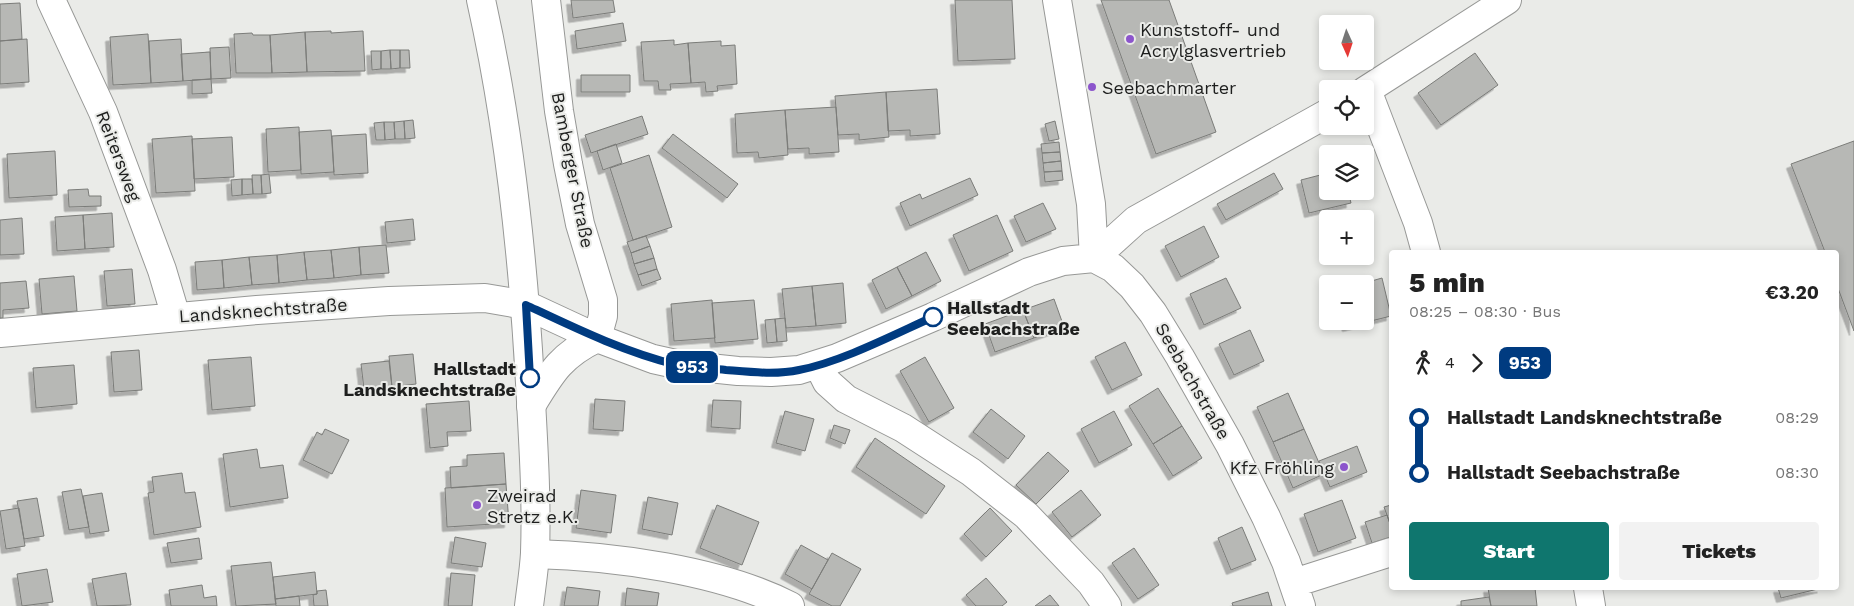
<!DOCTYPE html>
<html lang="en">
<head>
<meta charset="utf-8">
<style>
  body { margin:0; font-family:"Work Sans",sans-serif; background:#f2f2f2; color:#222; height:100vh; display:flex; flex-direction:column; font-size:19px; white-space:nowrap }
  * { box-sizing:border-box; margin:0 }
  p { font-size:16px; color:#767676 }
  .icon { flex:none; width:28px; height:28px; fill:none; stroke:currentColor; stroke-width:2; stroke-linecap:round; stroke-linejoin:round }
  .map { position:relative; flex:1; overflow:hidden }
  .sheet { position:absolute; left:1389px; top:250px; width:450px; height:340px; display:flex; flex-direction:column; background:#fff; border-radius:5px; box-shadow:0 2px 8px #0003 }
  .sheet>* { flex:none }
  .badge { padding:0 10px; border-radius:8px; font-size:18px; line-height:32px }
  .needle { width:32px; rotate:177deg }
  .buttons { position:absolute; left:1319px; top:15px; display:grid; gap:10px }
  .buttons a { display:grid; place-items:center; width:55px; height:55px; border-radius:5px; background:#fff; box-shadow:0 2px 8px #0003; font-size:25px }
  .map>.badge { position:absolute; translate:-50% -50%; box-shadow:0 0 0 2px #fff }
  .legs { display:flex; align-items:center; gap:8px; height:55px; padding:0 20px; font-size:16px }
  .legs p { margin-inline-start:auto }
  .overview { display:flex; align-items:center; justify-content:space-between; height:85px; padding:0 20px }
  h1 { font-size:28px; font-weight:800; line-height:38px }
  .button { display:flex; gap:10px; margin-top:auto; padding:10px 20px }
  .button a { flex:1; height:58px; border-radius:5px; background:#0f766e; color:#fff; font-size:20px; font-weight:800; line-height:58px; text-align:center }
  .button a+a { background:#f2f2f2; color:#222 }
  ul { padding:0 20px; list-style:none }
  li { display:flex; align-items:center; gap:18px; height:55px; font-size:19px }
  li i { display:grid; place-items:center; width:8px; height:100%; margin:0 6px; background:currentColor }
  li i::after { content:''; width:12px; height:12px; margin:-6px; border:4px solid; border-radius:50%; background:#fff }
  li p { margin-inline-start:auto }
  li:first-child i { background:linear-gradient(#0000 50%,currentColor 0) }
  li:last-child i { background:linear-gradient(currentColor 50%,#0000 0) }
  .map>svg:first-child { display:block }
  .building { fill:#b7b8b5; stroke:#7b7c79; filter:url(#shadow) }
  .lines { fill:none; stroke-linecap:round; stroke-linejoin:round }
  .minor-casing { stroke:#979896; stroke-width:30 }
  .major-casing { stroke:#979896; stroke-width:30 }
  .minor { stroke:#fff; stroke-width:28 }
  .major { stroke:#fff; stroke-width:28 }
  .line-1-casing { stroke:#fff; stroke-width:11 }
  .line-1 { stroke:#003b80; stroke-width:8 }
  .poi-dot { fill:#8c55cc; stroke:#eaebe8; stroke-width:2 }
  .stop-1-dot { fill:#fff; stroke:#003b80; stroke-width:2.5 }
  .labels { text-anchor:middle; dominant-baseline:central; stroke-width:4; stroke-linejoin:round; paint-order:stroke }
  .poi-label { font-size:18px; fill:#1e1f1e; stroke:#eaebe8; text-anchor:start }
  .street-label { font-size:18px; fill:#1e1f1e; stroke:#eaebe8 }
  .stop-label { font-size:18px; font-weight:bold; fill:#1e1f1e; stroke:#eaebe8; text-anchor:start }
</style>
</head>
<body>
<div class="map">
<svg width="1854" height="606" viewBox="0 0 1854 606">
  <defs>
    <filter id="shadow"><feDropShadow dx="-4.5" dy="4.5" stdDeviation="0" flood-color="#0004"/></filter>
  </defs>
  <rect width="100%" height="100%" fill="#eaebe8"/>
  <path class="building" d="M571,0H613L615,12L573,18Z
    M955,0H1012L1015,59L958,61Z
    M1101,0H1169L1216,132L1156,154Z
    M20,3L22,39L0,41V4Z
    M623,23L626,41L577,49L575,31Z
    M331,31V33L363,31L365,71L307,72L305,32Z
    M305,32L307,72L272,73L270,35Z
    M252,33L253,35H270L272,73H236L234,34Z
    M148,34L151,83L113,85L110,37Z
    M27,39L29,82L0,84V41Z
    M181,39L183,81L151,83L149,41Z
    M674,40V45L688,43L691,83L670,84L671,90H659L658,81H644L641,42Z
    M721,41V46L735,45L737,84L717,86L718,91L706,92L705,82L691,83L688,43Z
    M229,47L231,78L211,79L210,48Z
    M390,50H400V68L391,69Z
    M390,50L391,69H381V51Z
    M400,50H409L410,68H400Z
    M371,51H381V69L372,70Z
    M210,52L211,79L183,81L181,54Z
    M1475,53L1498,85L1441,125L1418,93Z
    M581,75H630V92H581Z
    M211,79L212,93L192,94V80Z
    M937,89L940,134L910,136V130L888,131L886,92Z
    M886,92L889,137L859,140V134L838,135L835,96Z
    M836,107L839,152L809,154V148L788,149L785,110Z
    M785,110L788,155L759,158L758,152L737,153L735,114Z
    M642,116L648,134L591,153L585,135Z
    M413,120L415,138L405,139L404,121Z
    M404,121L405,139H395L394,122Z
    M1055,121L1059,139L1049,141L1045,124Z
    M384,122H394L395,139L385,140Z
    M384,122L385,140H376L374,123Z
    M299,127L301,170L268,172L266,129Z
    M331,130L334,172L301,174L299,132Z
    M366,134L368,173L334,175L332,136Z
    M673,134L738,184L727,198L662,148Z
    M192,136L195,191L156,193L152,139Z
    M232,137L234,177L194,179L192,139Z
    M1854,141V331L1836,283V252H1825L1791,164Z
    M1059,142L1060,152L1042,153L1041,144Z
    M616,144L622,163L603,170L597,151Z
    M55,151L57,195L9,198L7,154Z
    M1060,152L1061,161L1043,163L1042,153Z
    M649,155L672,227L633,240L610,168Z
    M1061,161L1062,171L1044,172L1043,163Z
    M1062,171L1063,180L1045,182L1044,172Z
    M1274,173L1283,189L1226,220L1217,204Z
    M1328,173V191H1348L1351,203L1309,213L1301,180Z
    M269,174L271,193L262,194L261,175Z
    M252,175H261L262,194H253Z
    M970,178L978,195L910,226L900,203L920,194L922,199Z
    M242,179V195L232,196L231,180Z
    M242,179H252L253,194L242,195Z
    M88,189L89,196H101V206L69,207L68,190Z
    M1043,203L1056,229L1026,242L1014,216Z
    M112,213L114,247L85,249L83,215Z
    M83,215L85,249L57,251L55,217Z
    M997,215L1013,251L969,271L953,235Z
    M22,218L24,254L0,255V220Z
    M413,219L415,240L387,243L385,222Z
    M1204,226L1219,257L1181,277L1165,246Z
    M646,236L650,246L631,253L627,242Z
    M386,245L389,273L361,275L359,247Z
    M650,246L654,258L634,264L631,253Z
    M359,247L361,275L334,278L331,250Z
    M331,250L334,278L307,280L304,252Z
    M304,252L307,280L279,283L277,255Z
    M926,252L941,281L912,296L897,267Z
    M277,255L279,283L252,285L249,257Z
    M249,257L252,285L224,288L222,260Z
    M654,258L657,269L638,275L634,264Z
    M222,260L224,288L197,290L195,262Z
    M897,267L912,296L886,309L872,280Z
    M132,269L135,304L107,306L104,271Z
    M657,269L661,279L642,286L638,275Z
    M74,276L77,311L42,314L39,279Z
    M1226,278L1241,308L1204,325L1190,294Z
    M1382,278L1391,316L1347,327L1345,321H1365V284H1361Z
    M26,281L29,308L3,310V318H0V283Z
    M843,283L846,323L816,326L812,286Z
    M812,286L816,326L786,328L782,289Z
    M1054,299L1064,327L1034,338L1023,310Z
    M712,300L715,338L674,341L671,304Z
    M754,300L758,339L715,343L712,303Z
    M1023,310L1034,338L995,352L985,324Z
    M785,318L787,341L777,342L775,319Z
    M775,319L777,342L767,343L765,320Z
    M1250,330L1264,361L1234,375L1219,344Z
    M1125,342L1142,375L1112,390L1095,357Z
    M139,350L142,390L114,392L111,352Z
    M413,354L416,384L392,387L389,356Z
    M251,357L255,406L212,410L208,360Z
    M925,357L954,408L929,422L900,371Z
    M389,361L392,387L364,389L361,364Z
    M74,365L77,404L36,408L33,368Z
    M1158,388L1182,426L1153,444L1129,406Z
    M1288,393L1304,429L1273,442L1257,407Z
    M595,399L625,401L623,431L593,429Z
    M713,400L741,401L740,429L711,427Z
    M469,401L471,431L447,432L448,446L430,448L426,404Z
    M991,409L1025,436L1008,459L973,432Z
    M785,411L814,419L805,451L776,443Z
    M1114,411L1132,445L1099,463L1081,429Z
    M834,425L850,430L845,444L830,438Z
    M1182,426L1202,458L1173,476L1153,444Z
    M325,429L349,440L332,474L303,460L317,432L322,435Z
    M1304,429L1324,474L1293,488L1273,442Z
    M875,438L945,486L926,514L856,467Z
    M1357,446L1367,472L1330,487L1319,461Z
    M257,449L260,468L283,465L288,498L230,507L223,454Z
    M1048,452L1069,471L1036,504L1016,485Z
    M504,453L506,484L451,488L450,467L467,466V455Z
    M182,473L185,493L195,492L201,527L154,535L148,493L154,492L152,477Z
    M506,484L509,523L447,527L445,488Z
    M81,489L89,527L69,530L62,492Z
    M581,490L616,495L611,533L576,528Z
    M1081,490L1101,515L1072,537L1052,512Z
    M102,493L109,531L90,534L83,496Z
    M648,497L678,503L672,535L642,529Z
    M37,498L44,536L24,539L17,501Z
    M1342,500L1356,538L1318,552L1304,514Z
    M717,505L759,522L742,565L700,548Z
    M1391,505V526L1384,507Z
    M19,508L25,546L6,549L0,511Z
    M990,508L1012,531L986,557L964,534Z
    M1387,515L1391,527V537L1372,543L1365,522Z
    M1242,527L1256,560L1231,570L1218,538Z
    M455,537L486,543L482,567L451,563Z
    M199,538L202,559L171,563L167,543Z
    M801,545L828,560L812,589L785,574Z
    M1134,548L1159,585L1138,599L1112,563Z
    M832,553L861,569L840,606H832L809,594Z
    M271,562L276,604L236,606L231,566Z
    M47,569L53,602L22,606L17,574Z
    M315,572L317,594L275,599L273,577Z
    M126,573L131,605L97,606L92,579Z
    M451,573L475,575L472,606H448Z
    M986,578L1007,602L1002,606H976L966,595Z
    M202,585L204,598L216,596L217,606H171L169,590Z
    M567,587L600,591L598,606H564Z
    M627,588L659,593L657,606H625Z
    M1488,588H1535L1537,606H1491Z
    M1778,588H1822L1781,598Z
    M326,590L328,606H314L313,595L317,594V591Z
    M1268,592L1272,606H1233L1232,603Z
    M1050,595L1059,606H1035Z
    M299,596L300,606H276L275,599Z
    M1489,597L1491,606H1461V601Z"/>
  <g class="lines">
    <g class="minor-casing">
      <path id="minor" d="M51,0L103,112L162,270L176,317
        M546,0L559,111L568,164L580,224L603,300V316L597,338
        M1057,0L1091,204L1094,258
        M1367,90L1418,223L1426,252
        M1365,91L1507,0
        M1094,258L1136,220L1328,113
        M0,333L257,310L389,301L485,298L526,305L597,338L653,359L680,365L738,371L771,372L799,370L837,358L933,317L1029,272L1063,261L1094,258L1113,268L1132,286L1153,313L1180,357L1230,445L1266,517L1286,562L1301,606
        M818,364L827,382L846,399L903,428L971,472L1026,515L1091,583L1107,606
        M531,406C551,373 561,355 597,338
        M535,554C613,556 720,570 790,606
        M1294,583L1391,552
        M1588,588L1591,606"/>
    </g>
    <g class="major-casing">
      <path id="major" d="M481,0C509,125 523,255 530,383C533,439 537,497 535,553C534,571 531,589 529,606"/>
    </g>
    <use href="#minor" class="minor"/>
    <use href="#major" class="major"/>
  </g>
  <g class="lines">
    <g class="line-1-casing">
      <path id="line-1" d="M530,378L526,305C575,328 624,352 677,365C693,368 710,368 726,370C750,372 776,375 799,370C841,362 893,335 933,317"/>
    </g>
    <use href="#line-1" class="line-1"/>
  </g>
  <g class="poi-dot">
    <circle cx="1130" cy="39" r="5"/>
    <circle cx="1092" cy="87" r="5"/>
    <circle cx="1344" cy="467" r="5"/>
    <circle cx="477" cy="505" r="5"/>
  </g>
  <g class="stop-1-dot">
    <circle cx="933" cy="317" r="9"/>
    <circle cx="530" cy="378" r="9"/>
  </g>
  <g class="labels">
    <g class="poi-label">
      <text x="1140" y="29">Kunststoff- und<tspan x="1140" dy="21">Acrylglasvertrieb</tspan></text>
      <text x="1102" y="87">Seebachmarter</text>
      <text x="1334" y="467" text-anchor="end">Kfz Fröhling</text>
      <text x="487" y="495">Zweirad<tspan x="487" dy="21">Stretz e.K.</tspan></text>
    </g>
    <g class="street-label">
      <text transform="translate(119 156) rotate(69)">Reitersweg</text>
      <text transform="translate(573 170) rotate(79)">Bamberger Straße</text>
      <text transform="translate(263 310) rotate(-4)">Landsknechtstraße</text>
      <text transform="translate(1193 381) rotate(60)">Seebachstraße</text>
    </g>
    <g class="stop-label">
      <text x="947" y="307">Hallstadt<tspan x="947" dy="21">Seebachstraße</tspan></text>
      <text x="516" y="368" text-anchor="end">Hallstadt<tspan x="516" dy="21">Landsknechtstraße</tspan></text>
    </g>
  </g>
</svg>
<div class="buttons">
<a><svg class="needle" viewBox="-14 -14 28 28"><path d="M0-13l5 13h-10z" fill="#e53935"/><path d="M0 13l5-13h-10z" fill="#767676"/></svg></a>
<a><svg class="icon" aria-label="locate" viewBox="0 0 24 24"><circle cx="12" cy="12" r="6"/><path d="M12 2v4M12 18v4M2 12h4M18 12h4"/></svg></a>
<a><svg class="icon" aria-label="layers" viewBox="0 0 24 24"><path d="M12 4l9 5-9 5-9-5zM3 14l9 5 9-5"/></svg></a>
<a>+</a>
<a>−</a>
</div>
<b class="badge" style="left:692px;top:367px;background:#003b80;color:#fff">953</b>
<section class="sheet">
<div class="overview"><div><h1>5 min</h1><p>08:25 – 08:30 · Bus</p></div><b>€3.20</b></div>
<div class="legs"><svg class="icon" aria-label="walk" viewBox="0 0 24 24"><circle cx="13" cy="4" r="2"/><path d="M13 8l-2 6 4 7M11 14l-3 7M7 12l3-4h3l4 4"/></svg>4<svg class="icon" aria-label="forward" viewBox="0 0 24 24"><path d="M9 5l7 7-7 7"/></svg><b class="badge" style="background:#003b80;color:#fff">953</b></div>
<ul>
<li><i style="color:#003b80"></i><b>Hallstadt Landsknechtstraße</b><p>08:29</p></li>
<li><i style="color:#003b80"></i><b>Hallstadt Seebachstraße</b><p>08:30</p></li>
</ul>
<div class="button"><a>Start</a><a>Tickets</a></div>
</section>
</div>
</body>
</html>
